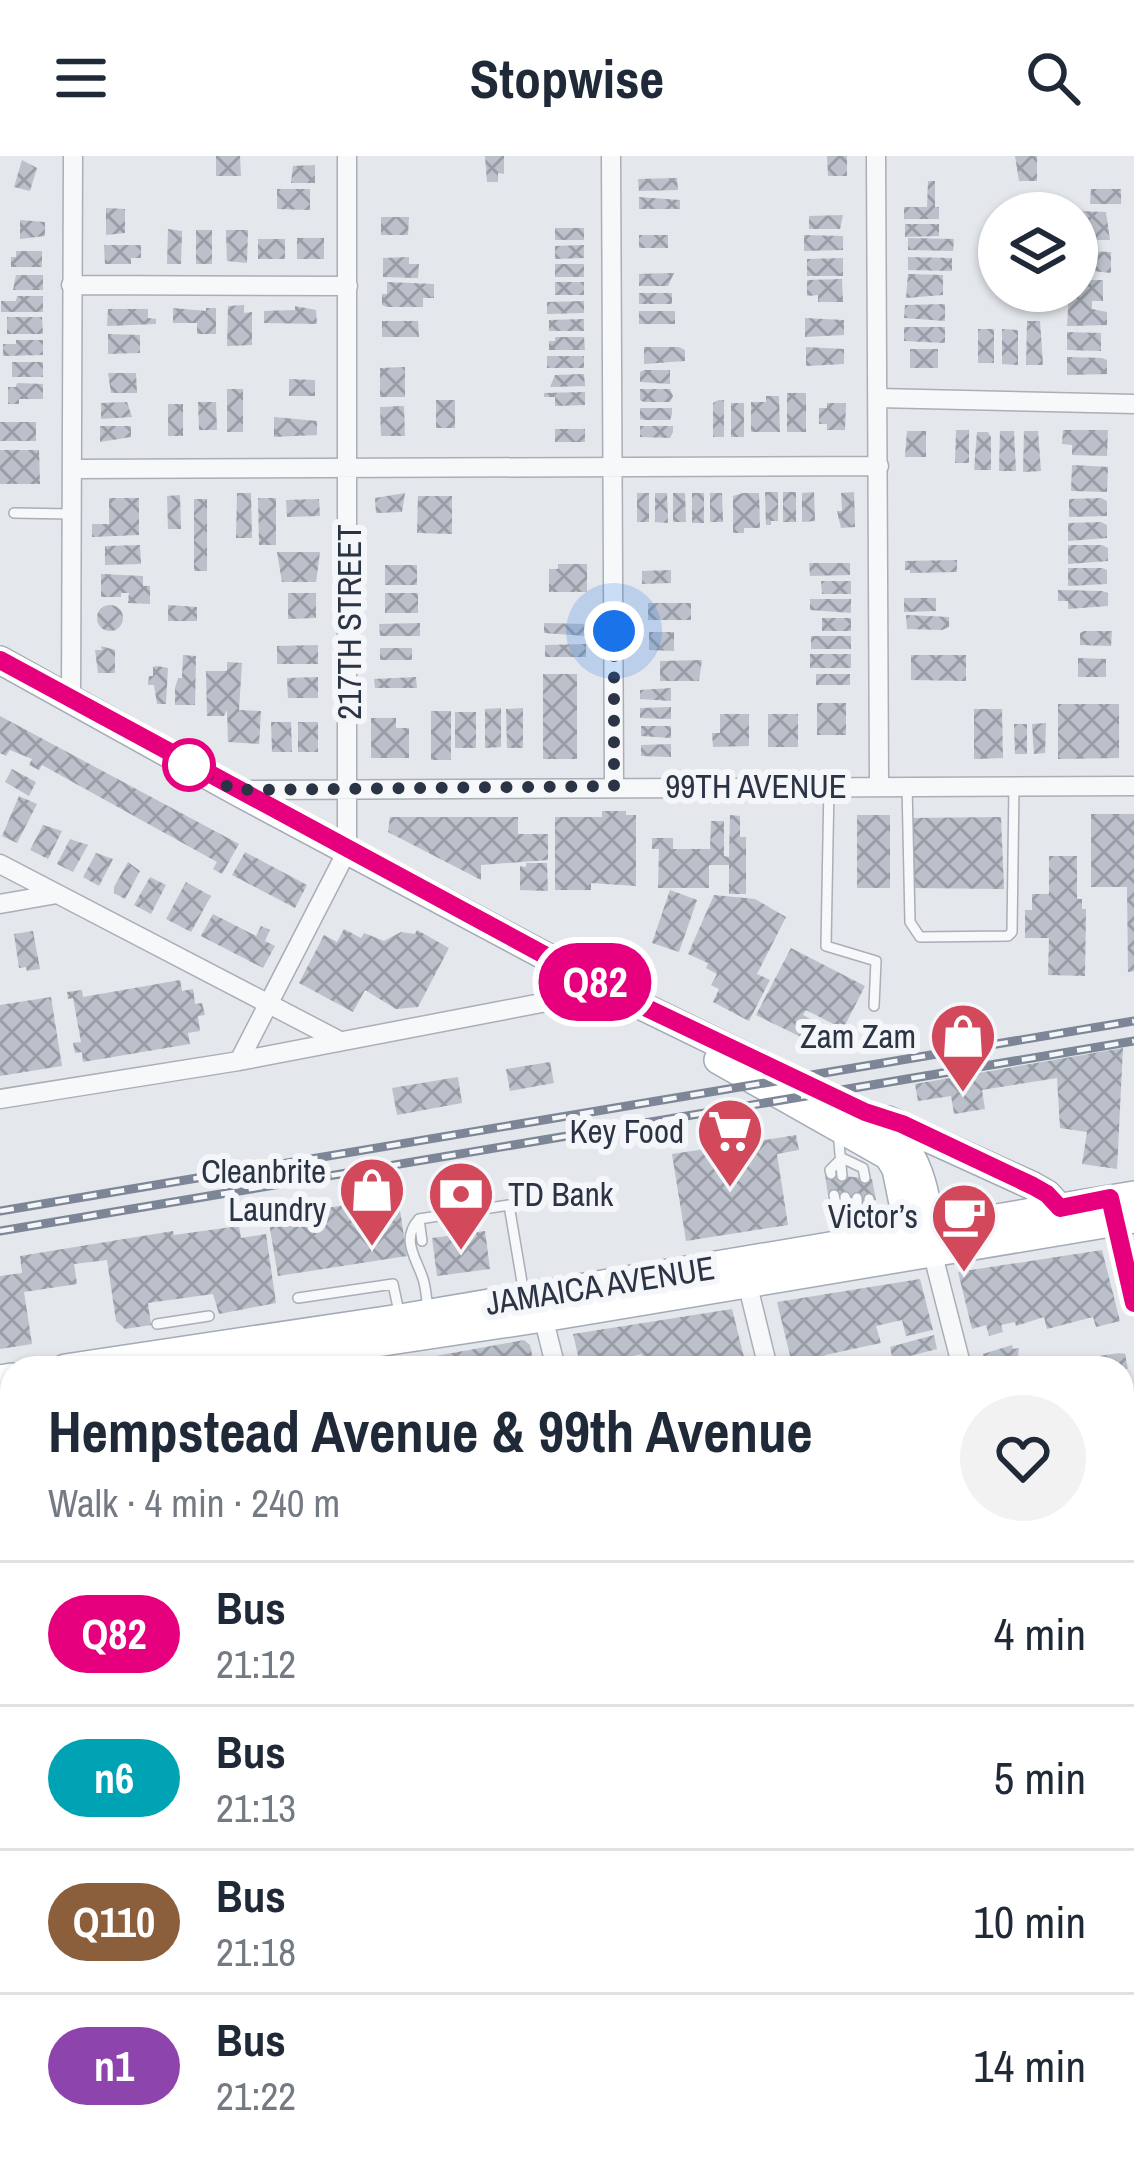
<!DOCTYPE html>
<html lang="en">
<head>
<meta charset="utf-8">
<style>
  body { margin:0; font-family:"Archivo Narrow",sans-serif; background:#f2f2f3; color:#1f2937; height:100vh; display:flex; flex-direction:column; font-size:45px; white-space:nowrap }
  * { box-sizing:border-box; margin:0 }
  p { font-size:39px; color:#747a83 }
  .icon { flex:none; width:66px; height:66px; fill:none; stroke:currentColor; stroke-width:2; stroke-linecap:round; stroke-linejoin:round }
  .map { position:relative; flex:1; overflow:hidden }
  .details { position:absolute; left:0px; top:1200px; width:1134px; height:804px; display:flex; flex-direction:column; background:#fff; border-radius:36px 36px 0 0; box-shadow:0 3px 9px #0004 }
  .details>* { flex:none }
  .badge { padding:0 24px; border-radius:39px; font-size:42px; line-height:78px }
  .tools { position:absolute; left:978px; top:36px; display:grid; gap:24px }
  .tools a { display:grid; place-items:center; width:120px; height:120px; border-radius:50%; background:#fff; box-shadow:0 3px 9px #0004; font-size:60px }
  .you { position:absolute; width:60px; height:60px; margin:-30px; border:9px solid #fff; border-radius:50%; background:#1a73e8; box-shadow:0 0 0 18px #1a73e833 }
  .map>.badge { position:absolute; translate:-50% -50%; box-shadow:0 0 0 6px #fff }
  .round { display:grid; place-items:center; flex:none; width:126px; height:126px; border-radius:63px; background:#f2f2f3 }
  .head { display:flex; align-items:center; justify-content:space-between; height:204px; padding:0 48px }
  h1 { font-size:57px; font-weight:700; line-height:90px }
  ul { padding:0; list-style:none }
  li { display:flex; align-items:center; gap:36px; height:144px; padding:0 48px; border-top:3px solid #e0e1e3 }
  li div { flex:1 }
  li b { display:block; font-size:45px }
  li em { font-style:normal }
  li .badge { min-width:132px; font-weight:700; text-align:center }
  header { display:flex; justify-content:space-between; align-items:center; height:156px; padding:0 48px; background:#fff; font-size:54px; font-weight:700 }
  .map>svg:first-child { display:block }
  .building { fill:url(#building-cross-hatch) }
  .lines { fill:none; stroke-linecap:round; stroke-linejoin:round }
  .service-casing { stroke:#a9aeb7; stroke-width:12 }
  .minor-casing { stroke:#a9aeb7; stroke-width:21 }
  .primary-casing { stroke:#a3abb8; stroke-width:30 }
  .service { stroke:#f7f8fa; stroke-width:9 }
  .minor { stroke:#f7f8fa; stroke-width:18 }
  .primary { stroke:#fff; stroke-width:27 }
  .rail-casing { stroke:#7d8696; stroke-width:9 }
  .rail { stroke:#f4f6f9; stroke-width:4.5; stroke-dasharray:14; stroke-linecap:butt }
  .line-casing { stroke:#fff; stroke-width:27 }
  .line { stroke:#e6007e; stroke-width:18 }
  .walk { stroke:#2b3445; stroke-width:12; stroke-dasharray:0 21.6 }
  .stop-dot { fill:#fff; stroke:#e6007e; stroke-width:6 }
  .labels { text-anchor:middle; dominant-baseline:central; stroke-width:12; stroke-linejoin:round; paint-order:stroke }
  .street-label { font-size:33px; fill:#2b3445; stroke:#f4f6f9 }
  .poi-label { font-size:33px; fill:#2b3445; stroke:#f4f6f9; text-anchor:end }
</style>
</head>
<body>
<header><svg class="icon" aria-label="menu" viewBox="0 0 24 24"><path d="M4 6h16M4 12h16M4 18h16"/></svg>Stopwise<svg class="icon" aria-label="search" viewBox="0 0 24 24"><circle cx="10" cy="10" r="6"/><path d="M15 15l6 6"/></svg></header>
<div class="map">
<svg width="1134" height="2004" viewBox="0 0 1134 2004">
  <defs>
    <pattern id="building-cross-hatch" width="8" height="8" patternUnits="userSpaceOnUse" patternTransform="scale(3)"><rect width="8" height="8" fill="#bbc0ca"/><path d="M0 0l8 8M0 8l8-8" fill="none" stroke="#989da6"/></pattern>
  </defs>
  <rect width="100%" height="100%" fill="#e4e7ec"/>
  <path class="building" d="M216,0H240L241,20H216Z
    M485,0H504V18L498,17V26H487Z
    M827,0H847V20H828Z
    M1015,0H1037V25H1019Z
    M22,4L37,12L30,35L14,31Z
    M315,9V27H291L293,10Z
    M677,22L678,34L639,35L638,23Z
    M928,25H935V51H939V63H904V51H927Z
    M277,33H310V54L277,53Z
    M1091,33H1121V48H1090Z
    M639,41L680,44V53H639Z
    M106,52L125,53V77L106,79Z
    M1077,55L1106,56L1110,84H1083V70H1077Z
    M843,59L840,73H809V60Z
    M381,61H409L408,79H381Z
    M20,64L45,66V80L20,83Z
    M905,68H939V80L905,81Z
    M555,72H584V84H555Z
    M168,73L182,75L181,108H167Z
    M196,74H212V108H196Z
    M226,74H248L247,107L227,105Z
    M639,79H668V92H639Z
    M804,79L843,80V94L804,95Z
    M297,82H324V103H297Z
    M908,82L954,83L953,95L908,94Z
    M258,83H285V103H258Z
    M104,89H141V102H131V108H105Z
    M584,89V102L555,103V90Z
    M16,95H42V111H11V101H16Z
    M1077,95L1111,96V117L1083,114V118H1077Z
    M409,101V108H419L418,122L383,121V102Z
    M908,101L952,102V115L908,114Z
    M843,102V120H807V103Z
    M555,108H584V121H555Z
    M674,117L668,130H639V118Z
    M908,118L943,119V139L906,142Z
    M16,119H43V134H13Z
    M842,123L843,146H818V139L807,140V124Z
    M1077,124H1103V145H1092V153L1107,156V169L1067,170L1069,135H1077Z
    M387,126L434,128V142H423V151H387L382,149V138H387Z
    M555,126H584V139H555Z
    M639,137H672V148H639Z
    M17,140H43V156H1V145H16Z
    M584,145V157L547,158V146Z
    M945,148V165L904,162L905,149Z
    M244,149V157L252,156V189L227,190L228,150Z
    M295,150L316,154L317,168L264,167V155L295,154Z
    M173,152L206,155V152H216V178H197V167H173Z
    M108,153H148V162L156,163V168L107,170Z
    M639,155H675V168H639Z
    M7,161H42L43,178H7Z
    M805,162L844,164V179L805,181Z
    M584,163V175H549V164Z
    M382,165H418L419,181H382Z
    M1027,165H1040L1043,209H1026Z
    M904,171H945V187L904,185Z
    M978,173H994V207H978Z
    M1002,173L1018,174V209L1002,208Z
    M1067,176L1101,177V195L1067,194Z
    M108,178L140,179V197L108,198Z
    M555,181H584L585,194H549V185H555Z
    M16,184H43V199L3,200V188H16Z
    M644,191H679L685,194V205L644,208Z
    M806,191L844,193V208L806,210Z
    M910,193H938V212H910Z
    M547,200H584V212H547Z
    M1067,201L1102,202L1107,204V218L1067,219Z
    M12,206H43V221H12Z
    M405,211V241H380V212Z
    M644,214H670V228L640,226V216Z
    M108,217H136L137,237H111Z
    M584,218L585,230L550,231L555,219Z
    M289,223L315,224V240H289Z
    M17,227L43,228V243H19V248H8V231H16Z
    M227,233H243V276H227Z
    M640,233H670L673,240L670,246H644L640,244Z
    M585,236V249L555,250V241H544V237Z
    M787,237H806V276H787Z
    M766,240H779L780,276H751V246H766Z
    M436,244H455V272H436Z
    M719,244H724V281H713V247Z
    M127,246L132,261L101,263V247Z
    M198,246H216L217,274H199Z
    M731,247H744V281H731Z
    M827,247H846L845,274H827V268H819V252H827Z
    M168,248H183V280H168Z
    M404,250L405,280H381L380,251Z
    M640,252H672V258L670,264H644L640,263Z
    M274,261L317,265V279L274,281Z
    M0,266H36V285H0Z
    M100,270H131V281L100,286Z
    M640,270H673V276L670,282L640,281Z
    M555,273H585V286H555Z
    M956,274H969V307H955Z
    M1063,274H1108L1107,300L1072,299V289L1062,288Z
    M907,275H926V301H905Z
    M1000,275H1014L1016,315H999Z
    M1024,275H1038L1041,315L1023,316Z
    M977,276H988L991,281V314H974Z
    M0,294H39L40,328H0Z
    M1072,309L1108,311L1107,336L1071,335Z
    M765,336H778V365H771V369H766Z
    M783,336H796V366H783Z
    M814,336L815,365L802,366V337Z
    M854,336L855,371L841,372L837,355H842L841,337Z
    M237,337H251L252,382H236Z
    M405,337L402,356L376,357L375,342Z
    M637,337H649V366H637Z
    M655,337H667L668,367L655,366Z
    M673,337H685L686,366H673Z
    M692,337H704V367H692Z
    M710,337H722L723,366H710Z
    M743,337H759L760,372H744V377H733V340Z
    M180,339L181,373H168L167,340Z
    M418,340H452V378L417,377Z
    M109,342H139V379L92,381V368H109Z
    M258,342H276V389H259Z
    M1101,342L1107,345V360L1069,361V343Z
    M194,343H207V415H194Z
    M319,343L320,360L287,361L286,344Z
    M1101,366L1107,369V382L1068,385V367Z
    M140,389L141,408L105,409V390Z
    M1068,389H1102L1108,392V405L1068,408Z
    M277,396H320L316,426H282Z
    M957,404V416L910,417V414H905V405Z
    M809,407H850V419L810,420Z
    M558,408H587V436H549V413H558Z
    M385,409H417V429H385Z
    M1068,412H1102L1107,414V428L1068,430Z
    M671,414V427L642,428V415Z
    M101,418L143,420V430H150V448L128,447L129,437H121V441H101Z
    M821,425H851V438H822Z
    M1058,434L1102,435L1108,437V450L1068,453V445H1058Z
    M288,437H316V462L288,463Z
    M385,437H418V457H385Z
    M904,442H936V455L904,456Z
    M810,443H851V457L810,454Z
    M648,447H691V464H648Z
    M97 462a13 13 0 1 1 26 0a13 13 0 1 1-26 0Z
    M168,449L197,451V465H168Z
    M906,459L949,461V471L942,474L907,473Z
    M822,462H851V475H822Z
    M420,467V480H380L379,468Z
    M544,467L586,468V480L544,477Z
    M1084,475H1112L1111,490L1080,489V477Z
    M649,476H674V495L649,494Z
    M811,480H851V493H811Z
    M586,488V501H545V489Z
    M318,489V508H277V490Z
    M101,490L115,494V517H98L95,494H102Z
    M380,492H412V504H380Z
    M810,498H851V512H810Z
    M183,499L196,500L195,549H175V532L178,522H182Z
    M911,499H966V525L911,524Z
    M1078,502L1106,503V521H1078Z
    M702,504L699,525H660V505Z
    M227,506L242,507L239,554L261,555L259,588L228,586L227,554L224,560H207L206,515H227Z
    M157,510L168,512L166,548H157L154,529H148L149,520H153V511Z
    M543,518H577V603H543Z
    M816,518H850V529H816Z
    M318,521V542H288L287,522Z
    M416,521L417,532H375L374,523Z
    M671,532V545L640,543V534Z
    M817,547H846V579H817Z
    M1058,548H1119V602L1058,603Z
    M671,551V563L640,562V552Z
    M501,552V591L485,592V553Z
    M523,552V592H507L506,553Z
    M974,553H1002L1003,602L974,603Z
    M431,555H451V604H431Z
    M455,556H476V592H455Z
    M720,558H749V590L713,591L712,577H720Z
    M768,558H798V591H768Z
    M0,560L239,688L222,718L213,713L217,706L42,609L39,614L29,609L32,603L10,594L6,600L0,597Z
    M371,562H396V572H409V602H371Z
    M271,566H291L292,596H272Z
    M298,566H318V596H298Z
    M1046,567L1045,597L1034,598L1032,568Z
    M1014,568H1027V598H1015Z
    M641,570H671V582L641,580Z
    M671,588V601L641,600V589Z
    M12,613L36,626L29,640L5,626Z
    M19,640L37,648L17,687L2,680Z
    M602,655H626V659H636V730L591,727V734H555V661H602Z
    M1091,658H1134V815L1128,816L1127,731H1091Z
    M730,659L740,660V681H746V738H729V709H709V732H658L659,693H652V682H673V693H710L711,665H724V700L729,701Z
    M857,659H890V732H857Z
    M390,661H518V678H548V704L481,709V724L388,676Z
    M1001,661L1004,733L912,732L911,662Z
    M43,669L62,675L48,703L30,694Z
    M70,683L88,689L73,716L57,708Z
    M245,696L307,729L295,752L232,719Z
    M96,697L113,703L99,730L83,721Z
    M1049,700H1077V743H1082V753H1086L1085,820L1048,819L1049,782H1025V754H1032V738H1049Z
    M128,706L140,715L125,743L114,737V731Z
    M526,707H547L548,735L520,734V710L526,711Z
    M150,721L166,729L151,758L134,749Z
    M186,726L211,740L191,776L166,763Z
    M670,734L697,744L679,796L652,787Z
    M714,739L755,743L786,761L757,818L770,824L749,865L713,846L719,833L711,829L717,818L706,812L708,807L688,798Z
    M213,758L256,780L261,770L270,774L265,785L275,790L263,812L201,780Z
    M344,773L361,782L364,777L384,785L401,776L415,778L417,774L449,792L418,851L396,853L365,834L353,856L299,827L324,779L337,786Z
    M33,775L40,813L27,815L26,811L19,812L14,778Z
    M791,792L865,830L843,873L806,854L803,859L816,866L809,880L801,881L756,859Z
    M180,824L182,835L193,833L195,848L202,847L205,859L198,860L200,875L188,877L190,888L83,906L82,896L75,897L73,887L81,886L73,842L68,843L67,836L82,834L83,841Z
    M51,841L62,910L0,920V849Z
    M1123,892L1117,1013L1082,1008L1087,976L1060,972L1057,922L982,934L985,953L954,958L951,940L918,945L915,928Z
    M550,906L554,927L510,935L506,913Z
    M458,921L462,947L397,959L392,932Z
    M746,979L747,987L796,979L799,994L777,998L788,1069L686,1085L672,998L725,990L724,982Z
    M825,1018L872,1023L876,1044L828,1039Z
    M398,1041L407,1100L278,1120L268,1061Z
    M239,1070L241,1082L266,1078L276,1147L219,1158L213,1138L148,1147L151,1169L125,1173L116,1165L107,1104L74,1108L77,1128L24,1136L32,1188L0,1193V1120L22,1117L20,1100L173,1075L174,1079Z
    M485,1075L490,1113L437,1120L432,1082Z
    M1102,1094L1120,1165L1096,1171L1093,1161L1047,1173L1044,1161L1016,1170L1015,1166L1001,1169L1003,1176L989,1180L986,1169L972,1173L958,1116Z
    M920,1123L933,1174L906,1180L902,1164L876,1170L881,1187L825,1199L827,1207L793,1212L777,1146Z
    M732,1153L746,1209L642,1212V1198L595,1208L596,1212H581L573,1178Z
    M934,1179L937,1193L898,1203L901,1212H884L883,1208L893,1205L890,1191Z
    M524,1184L530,1189L535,1212H370Z
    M1012,1189L1013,1193L1019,1192L1017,1209L987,1212L983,1198Z
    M1119,1197L1125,1198L1128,1213L1088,1212L1086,1202Z
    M12,1266V1305L0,1310V1294L5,1292L4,1287L0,1288V1268Z"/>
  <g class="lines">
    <g class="service-casing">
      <path id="service" d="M14,357L72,358
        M907,629L910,766L920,781L1008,780L1012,776L1014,630
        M829,630L826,790L876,805L874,850
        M838,976L842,1020
        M831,1018L830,1014L842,1002L863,1012L865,1022
        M834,1039L837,1054L856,1067
        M845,1041L854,1063
        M857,1042L858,1084
        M419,1063L422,1085
        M858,1064L870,1049L869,1043
        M298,1142L393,1128L399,1156
        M428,1151C426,1142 426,1129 422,1120C415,1100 401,1083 419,1063L509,1049L524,1138
        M157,1168L209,1160"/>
    </g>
    <g class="minor-casing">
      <path id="minor" d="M611,0L614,630
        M876,0L879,629
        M71,129L348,130
        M878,242L1134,248
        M72,313L879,310
        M71,543L73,0
        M239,634L1134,630
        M0,708L338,884
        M0,748L57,738
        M239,905L347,695V0
        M0,943L239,905L609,834
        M1114,1058L1134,1147
        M932,1095L962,1212
        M745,1118L768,1212
        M541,1153L556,1212
        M1122,1513L1134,1510
        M0,1553L12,1586
        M0,1671L12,1667
        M1122,1842L1134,1890
        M1122,1943L1134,1940
        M163,1992L168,2004
        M370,1992L375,2004
        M574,1992L579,2004
        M756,1992L759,2004
        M967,1992L970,2004
        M881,2004L928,1992"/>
    </g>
    <g class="primary-casing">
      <path id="primary" d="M0,504L234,634L609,834L885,969C924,1000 928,1048 932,1095
        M718,904L888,1000L896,1013L909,1077L922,1087
        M888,964L1033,1030L1047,1038L1060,1052
        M65,1212L400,1162L1134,1039
        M210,1212L543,1162L1134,1063
        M0,1223L12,1221
        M0,1245L12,1243"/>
    </g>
    <use href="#service" class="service"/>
    <use href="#minor" class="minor"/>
    <use href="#primary" class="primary"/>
    <g class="rail-casing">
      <path id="rail" d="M0,1055L1134,865
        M0,1075L1134,885"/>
    </g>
    <use href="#rail" class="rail"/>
  </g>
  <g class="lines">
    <g class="line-casing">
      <path id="line" d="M0,504L609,834L865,956L902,968L1033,1030L1047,1038L1060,1052L1110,1042L1134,1147"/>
    </g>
    <use href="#line" class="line"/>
    <path class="walk" d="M189,609L234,634L614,630V475"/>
  </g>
  <defs>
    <g id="shop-pin" transform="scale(3.45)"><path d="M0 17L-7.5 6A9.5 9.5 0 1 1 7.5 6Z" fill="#d1495b" stroke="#f4f6f9"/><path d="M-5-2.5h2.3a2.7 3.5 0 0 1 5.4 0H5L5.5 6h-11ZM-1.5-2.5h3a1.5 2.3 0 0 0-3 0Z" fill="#fff"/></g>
    <g id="supermarket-pin" transform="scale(3.45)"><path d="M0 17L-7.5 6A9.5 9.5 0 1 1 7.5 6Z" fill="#d1495b" stroke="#f4f6f9"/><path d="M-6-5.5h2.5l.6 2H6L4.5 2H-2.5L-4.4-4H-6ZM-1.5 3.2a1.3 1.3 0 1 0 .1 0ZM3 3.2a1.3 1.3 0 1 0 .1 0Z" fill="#fff"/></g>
    <g id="bank-pin" transform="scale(3.45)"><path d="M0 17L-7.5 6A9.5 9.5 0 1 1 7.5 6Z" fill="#d1495b" stroke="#f4f6f9"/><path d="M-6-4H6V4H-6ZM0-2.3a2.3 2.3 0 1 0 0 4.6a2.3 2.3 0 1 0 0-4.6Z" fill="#fff"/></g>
    <g id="cafe-pin" transform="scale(3.45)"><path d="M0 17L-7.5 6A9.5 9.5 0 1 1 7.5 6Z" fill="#d1495b" stroke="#f4f6f9"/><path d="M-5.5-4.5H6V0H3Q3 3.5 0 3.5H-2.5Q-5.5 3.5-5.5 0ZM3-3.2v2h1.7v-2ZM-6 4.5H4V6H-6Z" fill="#fff"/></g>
  </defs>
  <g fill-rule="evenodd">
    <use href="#shop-pin" x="963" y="880"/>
    <use href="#supermarket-pin" x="730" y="975"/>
    <use href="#shop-pin" x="372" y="1034"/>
    <use href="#bank-pin" x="461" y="1038"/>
    <use href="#cafe-pin" x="964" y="1060"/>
  </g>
  <circle class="stop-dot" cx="189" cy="609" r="24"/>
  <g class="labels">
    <g class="street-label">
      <text transform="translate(349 466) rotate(-90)">217TH STREET</text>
      <text x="756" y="630">99TH AVENUE</text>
      <text transform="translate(600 1129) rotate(-9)">JAMAICA AVENUE</text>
    </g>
    <g class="poi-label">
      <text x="916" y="880">Zam Zam</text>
      <text x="684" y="975">Key Food</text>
      <text x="326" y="1015">Cleanbrite<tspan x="326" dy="38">Laundry</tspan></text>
      <text x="508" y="1038" text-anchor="start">TD Bank</text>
      <text x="918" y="1060">Victor’s</text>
    </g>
  </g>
</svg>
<div class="tools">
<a><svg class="icon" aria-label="layers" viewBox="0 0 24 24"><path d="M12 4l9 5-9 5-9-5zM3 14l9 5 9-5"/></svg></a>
</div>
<div class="you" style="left:614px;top:475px"></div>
<b class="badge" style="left:595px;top:826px;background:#e6007e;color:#fff">Q82</b>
<section class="details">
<div class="head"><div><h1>Hempstead Avenue &amp; 99th Avenue</h1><p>Walk · 4 min · 240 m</p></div><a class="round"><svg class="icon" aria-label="heart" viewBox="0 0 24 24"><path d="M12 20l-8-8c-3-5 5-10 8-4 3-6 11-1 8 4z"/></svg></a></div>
<ul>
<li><span class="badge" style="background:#e6007e;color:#fff">Q82</span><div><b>Bus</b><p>21:12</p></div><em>4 min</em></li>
<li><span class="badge" style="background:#00a3b4;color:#fff">n6</span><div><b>Bus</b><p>21:13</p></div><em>5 min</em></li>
<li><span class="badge" style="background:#8b5e3c;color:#fff">Q110</span><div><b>Bus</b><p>21:18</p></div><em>10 min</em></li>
<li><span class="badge" style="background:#8e44ad;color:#fff">n1</span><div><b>Bus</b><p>21:22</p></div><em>14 min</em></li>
</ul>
</section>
</div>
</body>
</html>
